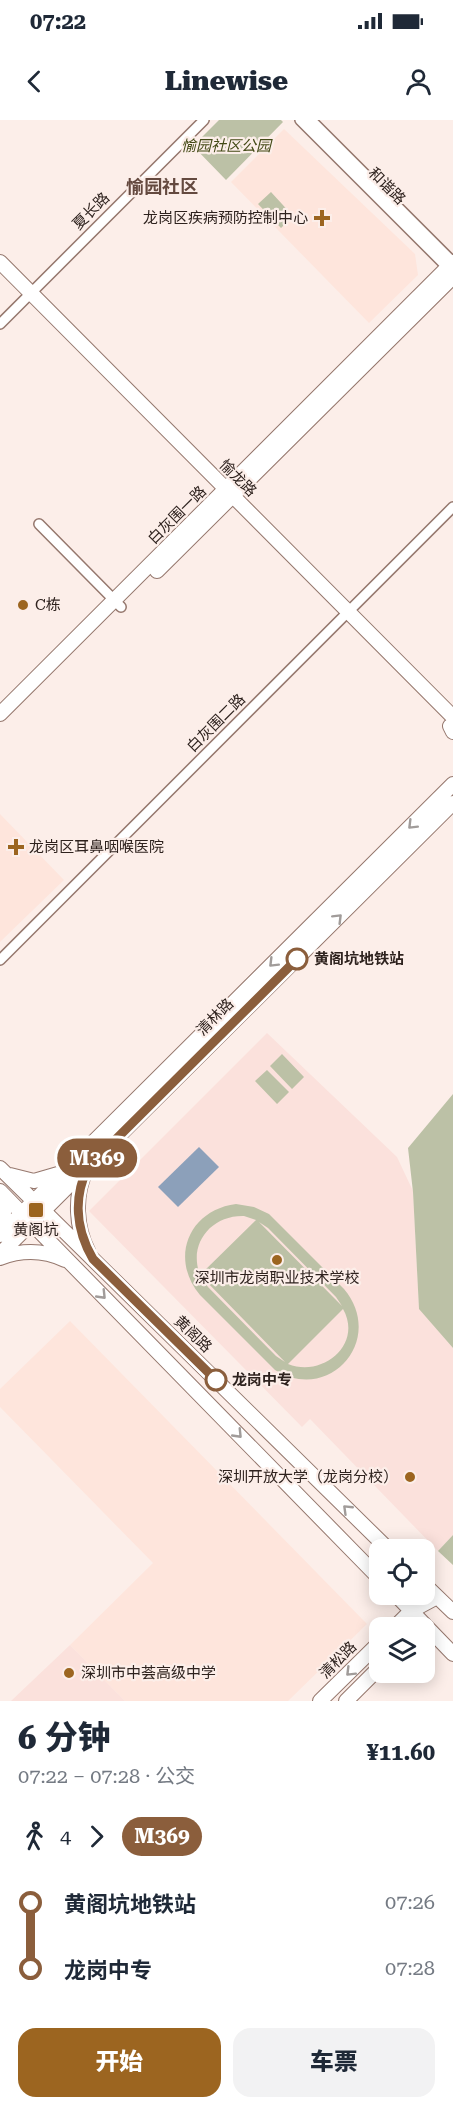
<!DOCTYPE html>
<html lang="zh">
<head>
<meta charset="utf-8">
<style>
  body { margin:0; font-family:"Roboto Serif","Noto Sans SC",serif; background:#f2f2f3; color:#1f2937; height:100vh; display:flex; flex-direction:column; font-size:22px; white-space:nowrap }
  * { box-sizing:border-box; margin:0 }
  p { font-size:20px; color:#747a83 }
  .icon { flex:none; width:33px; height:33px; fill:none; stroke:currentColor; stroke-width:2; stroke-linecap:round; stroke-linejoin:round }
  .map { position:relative; height:1581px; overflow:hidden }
  .sheet { display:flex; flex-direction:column; background:#fff; flex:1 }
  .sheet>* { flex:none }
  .badge { padding:0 12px; border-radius:20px; font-size:21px; line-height:39px }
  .buttons { position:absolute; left:369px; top:1419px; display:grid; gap:12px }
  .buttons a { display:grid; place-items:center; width:66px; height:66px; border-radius:12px; background:#fff; box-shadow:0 3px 15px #0003; font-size:30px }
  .map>.badge { position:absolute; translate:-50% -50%; box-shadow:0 0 0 3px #fff }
  .legs { display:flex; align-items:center; gap:9px; height:66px; padding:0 18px; font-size:20px }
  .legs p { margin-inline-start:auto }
  .overview { display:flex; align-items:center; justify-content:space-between; height:102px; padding:0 18px }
  h1 { font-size:33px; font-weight:800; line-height:45px }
  .action { display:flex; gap:12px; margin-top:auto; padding:12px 18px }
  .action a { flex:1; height:69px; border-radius:18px; background:#9c6520; color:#fff; font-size:24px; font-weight:800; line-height:69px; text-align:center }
  .action a+a { background:#f2f2f3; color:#1f2937 }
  ul { padding:0 18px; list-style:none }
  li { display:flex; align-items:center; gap:21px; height:66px; font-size:22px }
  li i { display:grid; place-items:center; width:9px; height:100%; margin:0 8px; background:currentColor }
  li i::after { content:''; width:15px; height:15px; margin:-8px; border:4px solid; border-radius:50%; background:#fff }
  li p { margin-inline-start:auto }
  li:first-child i { background:linear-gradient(#0000 50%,currentColor 0) }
  li:last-child i { background:linear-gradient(currentColor 50%,#0000 0) }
  .status { display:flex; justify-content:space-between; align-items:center; height:42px; padding:0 30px; background:#fff; direction:ltr }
  .status svg { height:16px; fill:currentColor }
  header { display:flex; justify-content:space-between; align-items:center; height:78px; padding:0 18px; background:#fff; font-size:27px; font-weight:800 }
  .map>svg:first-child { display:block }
  .built { fill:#fee5dc }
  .education { fill:#fbe1dc }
  .green { fill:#bcc1a6; fill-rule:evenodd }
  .water { fill:#8ca0ba }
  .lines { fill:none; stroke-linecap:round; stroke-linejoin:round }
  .street-casing { stroke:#95776d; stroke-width:12 }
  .secondary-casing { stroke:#95776d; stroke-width:16 }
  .street { stroke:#fff; stroke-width:9 }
  .secondary { stroke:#fff; stroke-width:14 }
  .oneway { stroke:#a19c9a }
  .line-1-casing { stroke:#fff; stroke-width:14 }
  .line-1 { stroke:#8b5e3c; stroke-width:9 }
  .poi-dot { fill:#9c6520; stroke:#fceee9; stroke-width:2 }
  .stop-1-dot { fill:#fff; stroke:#8b5e3c; stroke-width:3 }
  .labels { text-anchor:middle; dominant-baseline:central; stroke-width:4.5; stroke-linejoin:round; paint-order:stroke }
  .park-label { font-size:15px; font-style:italic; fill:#434a16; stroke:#fceee9 }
  .street-label { font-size:15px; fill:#2e221e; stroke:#fceee9 }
  .poi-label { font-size:15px; fill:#2e221e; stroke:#fceee9; text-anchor:start }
  .stop-label { font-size:15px; font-weight:bold; fill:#2e221e; stroke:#fceee9; text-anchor:start }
  .quarter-label { font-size:18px; font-weight:bold; fill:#64493f; stroke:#fceee9 }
</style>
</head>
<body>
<div class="status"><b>07:22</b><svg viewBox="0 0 49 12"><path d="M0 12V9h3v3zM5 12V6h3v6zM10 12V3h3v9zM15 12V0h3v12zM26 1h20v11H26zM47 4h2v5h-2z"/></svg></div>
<header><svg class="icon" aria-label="back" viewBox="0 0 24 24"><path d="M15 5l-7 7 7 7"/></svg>Linewise<svg class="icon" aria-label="person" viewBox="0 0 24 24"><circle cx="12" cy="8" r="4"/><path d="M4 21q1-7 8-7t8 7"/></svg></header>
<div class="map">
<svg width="453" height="1581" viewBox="0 0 453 1581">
  <rect width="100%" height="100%" fill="#fceee9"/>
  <path class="built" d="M284,9L415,134L418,155L369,203L231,62Z
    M0,694L64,760L0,822Z
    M70,1201L367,1504L288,1581H125L70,1525L153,1443L0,1287V1269Z"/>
  <path class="education" d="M267,913L397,1037L413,1071L419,1188L453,1228V1415L438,1431L310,1299L302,1307L89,1091Z
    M70,1525L125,1581H11Z"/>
  <path class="green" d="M219,0H281L283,2L226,60L193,26Z
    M271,72L293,96L281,108L258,84Z
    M282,934L304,957L292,969L270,946Z
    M267,950L289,972L277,984L255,961Z
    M453,974V1228L419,1189L413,1072L408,1028Z
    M236,1084L254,1087L269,1094L344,1169C386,1219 330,1284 275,1250L200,1175C169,1138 189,1090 236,1084ZM244,1096L256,1100L200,1155C188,1124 211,1095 244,1096ZM259,1102L268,1108L336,1177L342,1186ZM202,1158H203L285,1242L276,1236L208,1167ZM343,1189C363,1224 323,1258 288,1244Z
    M453,1415V1445L438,1431Z"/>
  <path class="water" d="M199,1027L219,1047L178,1087L158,1067Z"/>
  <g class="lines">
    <g class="street-casing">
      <path id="street" d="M300,0L451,151
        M311,0L453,142
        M0,204L204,0
        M39,404L121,487
        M0,840L453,387"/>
    </g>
    <g class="secondary-casing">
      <path id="secondary" d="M0,142L453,597
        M157,451L453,157
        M0,594L453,142
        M450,606L453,612
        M0,1048L389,1430
        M86,1051C74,1075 76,1108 88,1131
        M10,1055L34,1061L58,1054
        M0,1071L380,1459
        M0,1077L4,1093L0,1109
        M0,1115L453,664
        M0,1134L453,683
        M0,1138C21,1130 44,1130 65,1140
        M424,1464L453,1492
        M395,1474L453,1534
        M394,1508L411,1491L437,1477
        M320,1581L380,1522
        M346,1581L380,1547"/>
    </g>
    <use href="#street" class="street"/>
    <use href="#secondary" class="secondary"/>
  </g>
  <defs><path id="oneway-chevron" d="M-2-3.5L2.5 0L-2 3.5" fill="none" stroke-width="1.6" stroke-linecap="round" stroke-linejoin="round" transform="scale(1.5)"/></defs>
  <g class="oneway">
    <use href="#oneway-chevron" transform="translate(412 705) rotate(135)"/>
    <use href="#oneway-chevron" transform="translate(338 798) rotate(-45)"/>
    <use href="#oneway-chevron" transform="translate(273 843) rotate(135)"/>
    <use href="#oneway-chevron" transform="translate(102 1175) rotate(46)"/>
    <use href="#oneway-chevron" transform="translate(238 1314) rotate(46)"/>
    <use href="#oneway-chevron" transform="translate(347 1389) rotate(-136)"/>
    <use href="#oneway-chevron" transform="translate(350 1552) rotate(135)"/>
  </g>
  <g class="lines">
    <g class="line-1-casing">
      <path id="line-1" d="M216,1260L93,1139C76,1110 73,1078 88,1047L297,839"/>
    </g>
    <use href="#line-1" class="line-1"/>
  </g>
  <g class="poi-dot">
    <path d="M319 89h6v6h6v6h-6v6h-6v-6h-6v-6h6z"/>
    <circle cx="23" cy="485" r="6"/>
    <path d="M13 718h6v6h6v6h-6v6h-6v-6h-6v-6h6z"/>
    <rect x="28" y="1082" width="16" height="16" rx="3"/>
    <circle cx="277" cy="1140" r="6"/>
    <circle cx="410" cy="1357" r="6"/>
    <circle cx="69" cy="1553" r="6"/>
  </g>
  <g class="stop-1-dot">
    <circle cx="297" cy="839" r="10"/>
    <circle cx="216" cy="1260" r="10"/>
  </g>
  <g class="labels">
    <g class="park-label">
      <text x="226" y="26">愉园社区公园</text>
    </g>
    <g class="street-label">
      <text transform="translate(387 66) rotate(45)">和谐路</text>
      <text transform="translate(91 91) rotate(-45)">夏长路</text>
      <text transform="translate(238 358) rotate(45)">愉龙路</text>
      <text transform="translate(177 395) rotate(-45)">白灰围一路</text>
      <text transform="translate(216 603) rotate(-45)">白灰围二路</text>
      <text transform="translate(215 897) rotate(-45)">清林路</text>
      <text transform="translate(193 1214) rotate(44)">黄阁路</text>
      <text transform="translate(338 1540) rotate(-45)">清松路</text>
    </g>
    <g class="poi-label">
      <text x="308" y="98" text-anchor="end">龙岗区疾病预防控制中心</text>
      <text x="35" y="485">C栋</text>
      <text x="29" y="727">龙岗区耳鼻咽喉医院</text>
      <text x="36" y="1110" text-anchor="middle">黄阁坑</text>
      <text x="277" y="1158" text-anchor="middle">深圳市龙岗职业技术学校</text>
      <text x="398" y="1357" text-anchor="end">深圳开放大学（龙岗分校）</text>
      <text x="81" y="1553">深圳市中荟高级中学</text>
    </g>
    <g class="stop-label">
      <text x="314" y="839">黄阁坑地铁站</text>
      <text x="232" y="1260">龙岗中专</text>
    </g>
    <g class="quarter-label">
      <text x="162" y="66">愉园社区</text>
    </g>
  </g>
</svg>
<div class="buttons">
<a><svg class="icon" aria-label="locate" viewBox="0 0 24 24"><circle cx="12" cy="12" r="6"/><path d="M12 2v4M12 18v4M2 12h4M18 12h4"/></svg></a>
<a><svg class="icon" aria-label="layers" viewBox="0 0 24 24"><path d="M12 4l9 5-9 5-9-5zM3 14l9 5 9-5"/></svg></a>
</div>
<b class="badge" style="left:97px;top:1038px;background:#8b5e3c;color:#fff">M369</b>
</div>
<section class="sheet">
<div class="overview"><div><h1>6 分钟</h1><p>07:22 – 07:28 · 公交</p></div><b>¥11.60</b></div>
<div class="legs"><svg class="icon" aria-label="walk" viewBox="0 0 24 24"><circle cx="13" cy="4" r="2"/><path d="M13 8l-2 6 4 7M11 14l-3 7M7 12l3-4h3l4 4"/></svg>4<svg class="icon" aria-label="forward" viewBox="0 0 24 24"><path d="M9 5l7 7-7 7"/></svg><b class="badge" style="background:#8b5e3c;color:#fff">M369</b></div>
<ul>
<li><i style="color:#8b5e3c"></i><b>黄阁坑地铁站</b><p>07:26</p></li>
<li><i style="color:#8b5e3c"></i><b>龙岗中专</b><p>07:28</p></li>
</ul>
<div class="action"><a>开始</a><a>车票</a></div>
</section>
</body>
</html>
